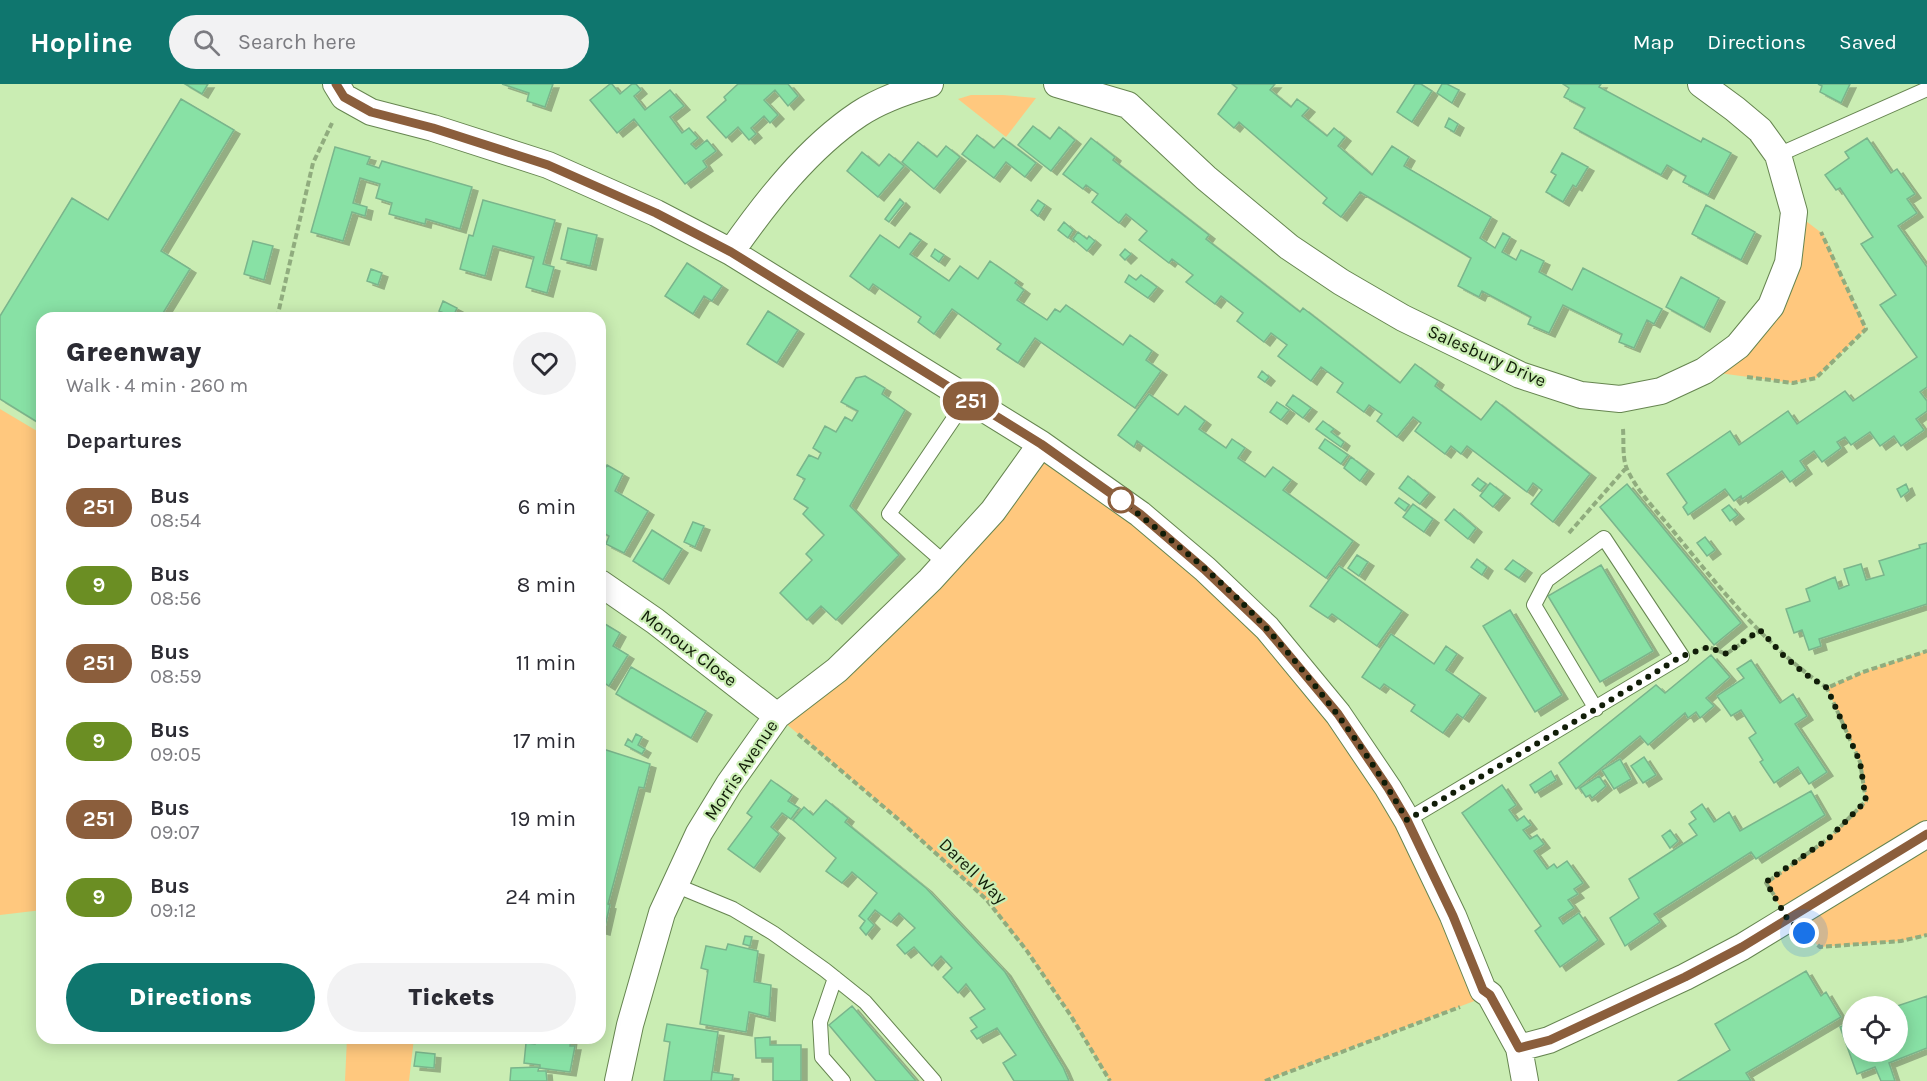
<!DOCTYPE html>
<html lang="en">
<head>
<meta charset="utf-8">
<style>
  body { margin:0; font-family:Karla,sans-serif; background:#f2f2f3; color:#2b2b33; height:100vh; display:flex; flex-direction:column; font-size:22px; white-space:nowrap }
  * { box-sizing:border-box; margin:0 }
  p { font-size:20px; color:#7c7c81 }
  .icon { flex:none; width:33px; height:33px; fill:none; stroke:currentColor; stroke-width:2; stroke-linecap:round; stroke-linejoin:round }
  .map { position:relative; flex:1; overflow:hidden }
  .details { position:absolute; left:36px; top:228px; width:570px; height:732px; display:flex; flex-direction:column; background:#fff; border-radius:18px; box-shadow:0 3px 15px #0003 }
  .details>* { flex:none }
  .badge { padding:0 12px; border-radius:20px; font-size:21px; line-height:39px }
  .tools { position:absolute; left:1842px; top:912px; display:grid; gap:12px }
  .tools a { display:grid; place-items:center; width:66px; height:66px; border-radius:50%; background:#fff; box-shadow:0 3px 15px #0003; font-size:30px }
  .you { position:absolute; width:30px; height:30px; margin:-15px; border:4px solid #fff; border-radius:50%; background:#1a73e8; box-shadow:0 0 0 9px #1a73e833 }
  .map>.badge { position:absolute; translate:-50% -50%; box-shadow:0 0 0 3px #fff }
  h2 { padding:0 30px; font-size:22px; line-height:54px }
  .round { display:grid; place-items:center; flex:none; width:63px; height:63px; border-radius:32px; background:#f2f2f3 }
  .overview { display:flex; align-items:center; justify-content:space-between; height:102px; padding:0 30px }
  h1 { font-size:28px; font-weight:800; line-height:45px }
  .primary-button { display:flex; gap:12px; margin-top:auto; padding:12px 30px }
  .primary-button a { flex:1; height:69px; border-radius:36px; background:#0f766e; color:#fff; font-size:24px; font-weight:800; line-height:69px; text-align:center }
  .primary-button a+a { background:#f2f2f3; color:#2b2b33 }
  ul { padding:0; list-style:none }
  li { display:flex; align-items:center; gap:18px; height:78px; padding:0 30px }
  li div { flex:1 }
  li b { display:block; font-size:22px }
  li em { font-style:normal }
  li .badge { min-width:66px; font-weight:700; text-align:center }
  header { display:flex; align-items:center; gap:36px; box-sizing:border-box; height:84px; padding:0 30px; background:#0f766e; color:#fff }
  header strong { font-size:28px }
  nav { display:flex; gap:33px; margin-inline-start:auto; font-size:21px }
  .search { width:420px; height:54px; background:#f2f2f3; display:flex; align-items:center; gap:15px; box-sizing:border-box; padding:0 21px; border-radius:33px; color:#7c7c81; font-size:22px }
  .map>svg:first-child { display:block }
  .green { fill:#ffc87e }
  .building { fill:#88e1a5; stroke:#7ab58c; stroke-width:1.5; filter:url(#shadow) }
  .lines { fill:none; stroke-linecap:round; stroke-linejoin:round }
  .service-casing { stroke:#668550; stroke-width:16 }
  .minor-casing { stroke:#668550; stroke-width:28 }
  .path { stroke:#90ac7e; stroke-width:4; stroke-dasharray:6 3; stroke-linecap:butt }
  .service { stroke:#fff; stroke-width:14 }
  .minor { stroke:#fff; stroke-width:26 }
  .line-casing { stroke:#fff; stroke-width:14 }
  .line { stroke:#8b5e3c; stroke-width:9 }
  .walk { stroke:#111d08; stroke-width:6; stroke-dasharray:0 10.8 }
  .stop-dot { fill:#fff; stroke:#8b5e3c; stroke-width:3 }
  .labels { text-anchor:middle; dominant-baseline:central; stroke-width:4.5; stroke-linejoin:round; paint-order:stroke }
  .street-label { font-size:18px; fill:#111d08; stroke:#caedb3 }
</style>
</head>
<body>
<header>
<strong>Hopline</strong>
<div class="search"><svg class="icon" aria-label="search" viewBox="0 0 24 24"><circle cx="10" cy="10" r="6"/><path d="M15 15l6 6"/></svg>Search here</div>
<nav><a>Map</a><a>Directions</a><a>Saved</a></nav>
</header>
<div class="map">
<svg width="1927" height="997" viewBox="0 0 1927 997">
  <defs>
    <filter id="shadow"><feDropShadow dx="6" dy="4" stdDeviation="0" flood-color="#0004"/></filter>
  </defs>
  <rect width="100%" height="100%" fill="#caedb3"/>
  <path class="green" d="M971,11H1003L1036,14L1006,53L958,15Z
    M1794,128L1823,150L1866,245L1816,294L1793,299L1704,287L1771,221Z
    M0,325L42,350V826L0,831Z
    M1041,360L1140,430L1338,630L1490,911L1265,997H1110L1071,932L1027,867L986,815L898,735L777,632L837,586Z
    M1927,567V851L1901,857L1820,863L1788,836L1766,799L1828,755L1866,717L1860,678L1827,604L1863,588Z
    M347,954H414L409,997H345Z"/>
  <path class="building" d="M185,0H208L202,10Z
    M502,0H553L545,23L527,17L529,9Z
    M610,0H612L620,10L632,0H636L641,6L634,12L645,26L670,6L684,22L670,33L682,49L689,44L698,54L691,60L696,65L707,56L716,67L703,77L707,83L685,100L634,35L617,49L590,16Z
    M738,0H788L798,12L788,22L775,6L764,16L778,31L770,39L764,32L751,44L756,50L749,56L738,43L726,54L707,33L726,16L724,13Z
    M1232,0H1275L1270,6L1291,23L1297,15L1309,24L1302,32L1327,52L1334,44L1345,53L1338,62L1372,91L1392,62L1409,73L1404,82L1491,133L1480,154L1495,164L1503,149L1510,153L1502,168L1516,176L1521,166L1544,177L1539,188L1572,206L1583,184L1662,225L1654,240L1647,236L1634,264L1619,258L1622,250L1563,221L1549,249L1528,240L1531,233L1482,207L1479,213L1458,202L1471,174L1360,108L1341,133L1323,119L1327,114L1239,38L1234,44L1218,30L1237,4Z
    M1415,0H1421L1432,7L1412,38L1397,28Z
    M1442,0H1447L1459,6L1452,19L1437,9Z
    M1563,0H1601L1599,3L1701,58L1703,54L1731,69L1708,111L1683,98L1686,92L1667,81L1661,91L1574,44L1585,24L1564,13L1569,4Z
    M1818,0H1850L1841,19L1820,8L1822,2Z
    M181,15L234,46L161,167L190,185L160,234H42V341L0,315V232L72,114L108,136Z
    M1449,34L1458,40L1454,48L1445,43Z
    M1033,42L1050,55L1059,43L1075,56L1051,87L1018,61Z
    M977,51L994,64L1003,54L1036,79L1025,93L1006,78L994,94L962,70Z
    M1091,54L1115,73L1113,76L1209,151L1206,155L1300,228L1303,224L1400,299L1415,280L1438,297L1435,302L1481,336L1496,317L1590,390L1553,438L1531,420L1542,406L1533,399L1527,408L1467,362L1461,370L1451,362L1445,370L1415,347L1421,339L1413,333L1397,353L1377,337L1382,330L1369,321L1364,328L1337,308L1343,299L1321,283L1311,297L1278,272L1287,261L1271,249L1264,258L1237,237L1243,229L1221,212L1215,220L1186,198L1193,191L1172,175L1169,179L1139,156L1147,147L1126,130L1119,139L1092,118L1098,110L1086,101L1083,105L1063,90Z
    M1867,54L1891,89L1897,85L1915,110L1907,115L1917,129L1898,142L1927,183V303L1920,308L1927,317V327L1916,335L1924,346L1901,362L1894,352L1880,362L1870,348L1851,361L1845,353L1837,358L1841,364L1822,378L1814,367L1800,377L1806,386L1790,398L1782,387L1742,415L1741,412L1734,417L1725,405L1688,431L1683,423L1687,419L1667,390L1730,347L1739,361L1788,327L1797,340L1845,307L1853,317L1917,273L1880,221L1896,211L1861,160L1873,153L1840,104L1836,106L1825,91L1849,74L1845,68Z
    M918,58L937,73L946,62L960,73L934,105L902,78Z
    M335,63L370,73L367,80L379,84L382,77L472,103L460,145L426,135L425,140L389,130L392,119L376,114L380,100L360,94L353,119L367,123L365,132L352,128L343,157L311,148Z
    M862,68L879,82L889,70L904,82L878,113L847,87Z
    M1562,69L1588,83L1576,103L1573,101L1563,118L1546,108L1556,91L1551,88Z
    M900,115L904,119L889,138L885,135Z
    M483,116L555,136L543,180L554,183L547,209L526,203L534,173L493,162L485,192L460,185L469,151L473,152Z
    M1038,116L1045,121L1038,132L1031,126Z
    M1706,121L1755,148L1741,176L1692,150Z
    M1064,138L1073,146L1068,154L1058,146Z
    M568,144L597,151L590,182L561,175Z
    M1078,148L1087,155L1089,152L1095,157L1087,167L1073,155Z
    M910,149L921,156L910,170L949,197L960,182L978,195L990,177L1017,196L1015,199L1024,206L1017,216L1047,236L1055,225L1060,228L1066,221L1123,261L1130,251L1152,267L1146,276L1161,287L1135,324L1035,254L1018,279L997,265L1001,260L952,225L934,250L918,238L921,233L873,200L869,206L850,192L880,151L899,164Z
    M253,157L273,162L264,196L244,190Z
    M935,165L944,171L939,178L931,172Z
    M1125,165L1131,170L1125,176L1120,171Z
    M687,179L722,202L712,217L704,212L693,230L665,212Z
    M371,185L382,189L378,201L367,197Z
    M1129,191L1136,196L1141,191L1157,203L1148,214L1125,198Z
    M1681,193L1719,214L1704,244L1666,223Z
    M443,217L457,224L453,233L439,227Z
    M768,227L798,246L777,279L747,260Z
    M1262,287L1269,293L1265,298L1258,293Z
    M865,292L885,304L882,310L905,326L850,422L899,471L836,536L821,522L807,536L780,509L812,476L806,470L824,451L803,430L808,424L794,415L805,395L797,391L809,371L818,375L821,369L813,364L825,342L836,348L845,333L852,337L858,327L841,318L856,294Z
    M1149,310L1178,331L1185,322L1205,337L1199,345L1226,364L1232,355L1245,364L1238,374L1265,393L1273,383L1291,396L1283,406L1353,457L1326,494L1137,357L1134,363L1118,351Z
    M1293,311L1311,324L1303,334L1286,321Z
    M1277,318L1289,326L1281,336L1270,328Z
    M1323,337L1334,345L1331,348L1344,358L1341,363L1316,345Z
    M1325,355L1348,371L1341,380L1319,364Z
    M1351,373L1368,386L1360,397L1344,384Z
    M607,381L623,390L615,407L648,427L624,469L606,460L609,452L600,447V395Z
    M1408,392L1429,409L1420,420L1399,404Z
    M1478,394L1486,400L1480,407L1472,401Z
    M1490,399L1504,410L1493,423L1480,412Z
    M1627,400L1741,539L1714,561L1600,423Z
    M1906,400L1909,407L1901,413L1897,405Z
    M1399,414L1409,421L1405,427L1395,419Z
    M1413,420L1433,435L1424,448L1403,433Z
    M1729,421L1738,431L1730,437L1722,426Z
    M1454,425L1476,444L1468,455L1445,436Z
    M693,438L704,442L695,463L684,458Z
    M652,446L682,465L663,496L633,477Z
    M1705,453L1715,466L1707,472L1697,459Z
    M1927,459V520L1819,555L1821,562L1809,566L1802,546L1794,549L1786,525L1810,517L1806,505L1835,493L1839,505L1849,501L1844,485L1861,480L1866,496L1884,491L1879,477L1920,464L1919,461Z
    M1357,471L1368,478L1359,492L1348,484Z
    M1477,475L1487,483L1482,491L1471,483Z
    M1513,476L1526,485L1519,494L1505,485Z
    M1601,481L1653,567L1600,598L1548,512Z
    M1339,482L1402,527L1377,562L1332,530L1328,534L1310,522Z
    M1510,526L1562,611L1535,628L1483,542Z
    M600,537L620,549L613,562L628,571L609,602L600,596Z
    M1391,550L1434,580L1446,562L1457,570L1446,586L1480,610L1463,634L1457,630L1443,649L1411,627L1415,621L1384,600L1380,605L1362,593Z
    M1711,571L1730,593L1706,614L1714,622L1700,634L1696,628L1688,634L1685,629L1648,661L1640,652L1576,705L1559,679L1656,601L1665,609Z
    M1751,576L1780,619L1793,610L1807,632L1795,640L1827,688L1809,700L1798,683L1774,699L1760,678L1763,676L1749,654L1756,649L1741,626L1731,632L1717,612L1744,594L1737,585Z
    M631,583L706,627L691,654L616,610Z
    M636,650L642,653L638,661L645,665L642,670L625,661L628,655L632,658Z
    M600,664L650,680L644,704L639,703L608,820L610,821L604,847L600,846Z
    M1644,673L1656,691L1643,699L1631,682Z
    M1620,675L1631,695L1614,705L1602,686Z
    M1551,687L1556,696L1535,709L1530,701Z
    M1599,692L1606,702L1592,714L1590,711L1586,713L1580,704Z
    M771,696L792,711L788,717L799,724L791,735L782,729L771,743L779,750L754,784L728,765L752,733L747,729Z
    M1502,701L1516,721L1509,726L1517,737L1524,732L1531,741L1523,746L1530,755L1537,751L1544,760L1534,767L1547,785L1554,780L1557,784L1567,777L1583,799L1574,805L1578,810L1568,816L1574,824L1559,834L1563,840L1579,829L1598,856L1560,883L1535,847L1541,842L1462,729Z
    M1811,707L1825,731L1756,775L1751,768L1654,830L1660,838L1625,862L1610,834L1639,814L1629,795L1697,751L1689,740L1696,735L1691,728L1702,720L1714,738L1729,728L1740,747Z
    M826,716L848,734L845,738L926,804L1005,888L1063,983L1069,997H1014L1003,979L1016,971L997,944L977,955L971,947L977,943L970,934L985,925L966,900L958,909L943,893L952,884L941,872L932,882L914,863L905,870L897,861L915,844L899,829L891,838L875,826L868,835L874,841L866,851L860,844L865,837L859,832L877,809L852,788L842,799L826,787L836,774L793,736L804,723L813,731Z
    M1670,746L1678,757L1670,764L1662,752Z
    M745,852L752,853L750,862L743,860Z
    M728,860L758,867L754,898L771,901L769,933L749,928L746,948L700,940L708,886L701,884L706,862L726,866Z
    M1806,887L1821,912L1826,908L1841,933L1746,989L1751,997H1678L1730,966L1715,940Z
    M1927,912V964L1889,979L1895,997H1881L1875,983L1857,990L1840,943L1852,938V968H1898L1897,922Z
    M852,922L916,997H876L829,941Z
    M667,940L718,948L711,997H664L670,958L664,957Z
    M770,953V961H801V997H773V974H756L755,954Z
    M535,954H571L570,962H575L570,988L540,984V981L524,979L526,959L535,960Z
    M416,968L435,970L434,984L414,982Z
    M539,983L538,987H546L547,997H510L511,984Z
    M712,988L733,991L732,997H711Z"/>
  <g class="lines">
    <g class="service-casing">
      <path id="service" d="M1778,71L1927,5
        M945,479L889,430L967,315
        M1407,736L1682,572L1604,454L1547,496L1534,521L1596,625
        M675,801L733,825L773,849L825,886L865,918L934,997
        M835,894L820,938L822,973L843,997"/>
    </g>
    <g class="minor-casing">
      <path id="minor" d="M336,0L344,13L371,28L433,44L548,81L656,129L731,168L1041,360L1140,430L1205,485L1267,544L1338,630L1388,704L1407,736L1453,832L1483,906L1490,911L1519,964L1525,997
        M1057,0L1128,21L1206,94L1289,163L1341,198L1403,234L1520,291L1581,311L1620,315L1661,307L1704,287L1738,262L1771,222L1788,179L1794,128L1778,71L1760,46L1735,25L1701,0
        M731,168C766,118 808,64 859,30C880,16 906,7 930,0
        M600,499L655,537L777,632
        M1519,964L1549,956L1685,893L1742,863L1927,750
        M618,997L630,941L662,829L699,749L729,700L777,632L837,586L930,496L993,427L1041,360"/>
    </g>
    <path class="path" d="M277,234L313,79L332,39
      M1747,293L1793,299L1816,294L1866,245L1821,148
      M1623,345C1624,357 1622,374 1627,385C1638,409 1658,428 1674,448C1720,504 1766,563 1827,604L1863,588L1927,567
      M1569,449L1626,384
      M1702,565L1709,563L1726,570L1760,547
      M798,650L898,735L986,815L1027,867L1071,932L1110,997
      M1774,811L1766,799L1828,755L1866,717L1860,678L1827,604
      M1811,855L1820,863L1901,857L1927,851
      M1265,997L1460,923"/>
    <use href="#service" class="service"/>
    <use href="#minor" class="minor"/>
  </g>
  <g class="lines">
    <g class="line-casing">
      <path id="line" d="M336,0L344,13L371,28L433,44L548,81L656,129L731,168L1041,360L1140,430L1204,485L1266,544L1338,630L1388,704L1407,736L1453,832L1483,906L1490,911L1519,964L1550,956L1685,893L1742,863L1927,750"/>
    </g>
    <use href="#line" class="line"/>
    <path class="walk" d="M1121,416C1171,456 1224,497 1267,545C1320,604 1368,668 1407,736L1596,625L1682,572L1709,563L1725,570L1760,546L1783,571L1805,590L1827,604L1860,678L1866,717L1828,755L1766,798L1788,836L1804,849"/>
  </g>
  <circle class="stop-dot" cx="1121" cy="416" r="12"/>
  <g class="labels">
    <g class="street-label">
      <text transform="translate(1487 272) rotate(24)">Salesbury Drive</text>
      <text transform="translate(689 564) rotate(37)">Monoux Close</text>
      <text transform="translate(741 686) rotate(-56)">Morris Avenue</text>
      <text transform="translate(973 787) rotate(44)">Darell Way</text>
    </g>
  </g>
</svg>
<div class="tools">
<a><svg class="icon" aria-label="locate" viewBox="0 0 24 24"><circle cx="12" cy="12" r="6"/><path d="M12 2v4M12 18v4M2 12h4M18 12h4"/></svg></a>
</div>
<div class="you" style="left:1804px;top:849px"></div>
<b class="badge" style="left:971px;top:317px;background:#8b5e3c;color:#fff">251</b>
<section class="details">
<div class="overview"><div><h1>Greenway</h1><p>Walk · 4 min · 260 m</p></div><a class="round"><svg class="icon" aria-label="heart" viewBox="0 0 24 24"><path d="M12 20l-8-8c-3-5 5-10 8-4 3-6 11-1 8 4z"/></svg></a></div>
<h2>Departures</h2>
<ul>
<li><span class="badge" style="background:#8b5e3c;color:#fff">251</span><div><b>Bus</b><p>08:54</p></div><em>6 min</em></li>
<li><span class="badge" style="background:#6b8e23;color:#fff">9</span><div><b>Bus</b><p>08:56</p></div><em>8 min</em></li>
<li><span class="badge" style="background:#8b5e3c;color:#fff">251</span><div><b>Bus</b><p>08:59</p></div><em>11 min</em></li>
<li><span class="badge" style="background:#6b8e23;color:#fff">9</span><div><b>Bus</b><p>09:05</p></div><em>17 min</em></li>
<li><span class="badge" style="background:#8b5e3c;color:#fff">251</span><div><b>Bus</b><p>09:07</p></div><em>19 min</em></li>
<li><span class="badge" style="background:#6b8e23;color:#fff">9</span><div><b>Bus</b><p>09:12</p></div><em>24 min</em></li>
</ul>
<div class="primary-button"><a>Directions</a><a>Tickets</a></div>
</section>
</div>
</body>
</html>
